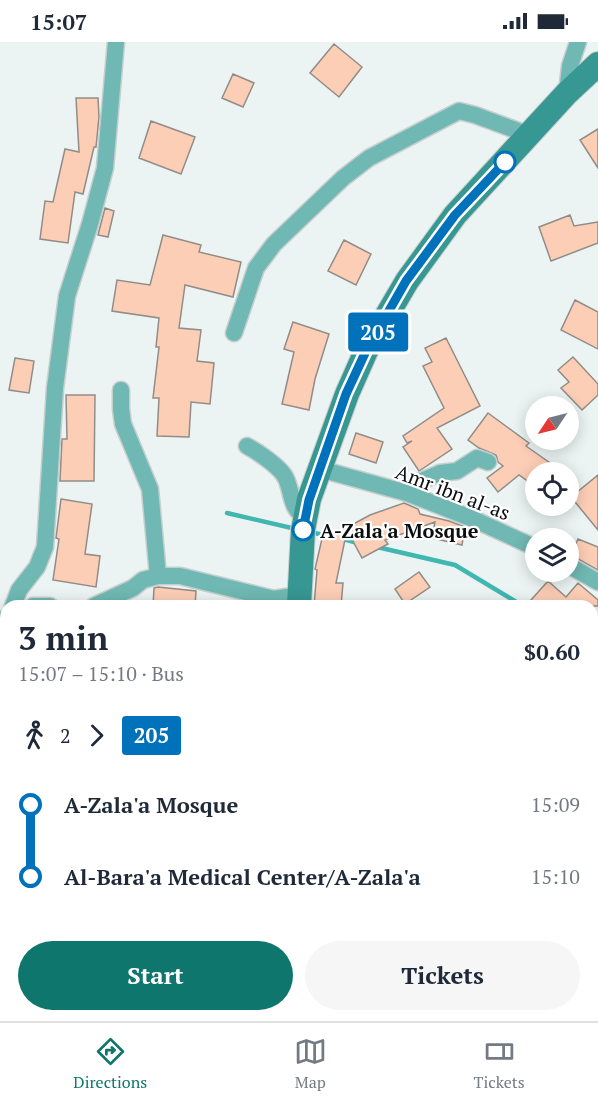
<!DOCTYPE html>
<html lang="en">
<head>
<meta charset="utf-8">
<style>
  body { margin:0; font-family:"PT Serif",serif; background:#f6f6f7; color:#1f2937; height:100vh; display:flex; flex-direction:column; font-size:22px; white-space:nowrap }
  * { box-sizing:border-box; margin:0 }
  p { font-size:20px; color:#747a83 }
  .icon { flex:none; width:33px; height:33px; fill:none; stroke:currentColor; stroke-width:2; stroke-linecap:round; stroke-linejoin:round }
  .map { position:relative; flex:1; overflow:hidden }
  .details { position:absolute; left:0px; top:558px; width:598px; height:422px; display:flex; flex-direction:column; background:#fff; border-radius:18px 18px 0 0; box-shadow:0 3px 15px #0003 }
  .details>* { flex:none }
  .badge { padding:0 12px; border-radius:4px; font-size:21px; line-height:39px }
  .needle { width:39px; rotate:235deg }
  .buttons { position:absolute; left:525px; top:354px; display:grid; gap:12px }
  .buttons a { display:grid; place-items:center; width:54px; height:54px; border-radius:50%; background:#fff; box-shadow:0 3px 15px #0003; font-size:30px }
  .map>.badge { position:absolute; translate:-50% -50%; box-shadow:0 0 0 3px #fff }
  .legs { display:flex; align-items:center; gap:9px; height:66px; padding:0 18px; font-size:20px }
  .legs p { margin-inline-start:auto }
  .headline { display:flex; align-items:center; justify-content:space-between; height:102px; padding:0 18px }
  h1 { font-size:33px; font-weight:800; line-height:45px }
  .button { display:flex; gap:12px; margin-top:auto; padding:12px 18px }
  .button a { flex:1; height:69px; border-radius:36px; background:#0f766e; color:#fff; font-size:24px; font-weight:800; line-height:69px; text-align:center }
  .button a+a { background:#f6f6f7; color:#1f2937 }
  ul { padding:0 18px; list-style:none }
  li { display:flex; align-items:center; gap:21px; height:72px; font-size:22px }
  li i { display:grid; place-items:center; width:9px; height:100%; margin:0 8px; background:currentColor }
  li i::after { content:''; width:15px; height:15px; margin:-8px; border:4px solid; border-radius:50%; background:#fff }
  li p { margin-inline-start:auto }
  li:first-child i { background:linear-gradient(#0000 50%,currentColor 0) }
  li:last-child i { background:linear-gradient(currentColor 50%,#0000 0) }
  .status { display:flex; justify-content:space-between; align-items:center; height:42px; padding:0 30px; background:#fff; direction:ltr }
  .status svg { height:16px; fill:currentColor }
  .menu { display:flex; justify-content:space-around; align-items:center; height:84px; border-top:2px solid #e0e1e3; background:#fff; font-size:16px; color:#747a83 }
  .menu a { display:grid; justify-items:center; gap:3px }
  .menu .selected { color:#0f766e }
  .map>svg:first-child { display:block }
  .green { fill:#7cdad4 }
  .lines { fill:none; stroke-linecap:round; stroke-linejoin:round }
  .stream { stroke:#42b6b0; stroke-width:4.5 }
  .building { fill:#fdceb6; stroke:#928c88; stroke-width:1.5 }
  .street-casing { stroke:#c7cfce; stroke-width:19 }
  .secondary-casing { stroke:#c7cfce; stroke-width:26 }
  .street { stroke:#70b8b3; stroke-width:16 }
  .secondary { stroke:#379792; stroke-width:24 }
  .line-1-casing { stroke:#fff; stroke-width:14 }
  .line-1 { stroke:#0072bc; stroke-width:9 }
  .stop-1-dot { fill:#fff; stroke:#0072bc; stroke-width:3 }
  .labels { text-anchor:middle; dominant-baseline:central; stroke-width:4.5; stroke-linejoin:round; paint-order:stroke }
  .street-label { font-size:20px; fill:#0b0e0e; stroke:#fff }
  .stop-label { font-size:20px; font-weight:bold; fill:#0b0e0e; stroke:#fff; text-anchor:start }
</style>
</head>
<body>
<div class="status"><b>15:07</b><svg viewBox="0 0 49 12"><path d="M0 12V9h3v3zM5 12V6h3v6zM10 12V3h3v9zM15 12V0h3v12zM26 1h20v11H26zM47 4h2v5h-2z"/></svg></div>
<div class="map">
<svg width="598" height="979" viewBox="0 0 598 979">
  <rect width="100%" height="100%" fill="#ebf4f3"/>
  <path class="green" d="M0,792L6,793V926L0,923Z
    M89,974H207L205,979H86Z
    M324,974H550L556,979H323Z"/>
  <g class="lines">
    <path class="stream" d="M227,471L296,487
      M310,490L328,494
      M339,496L358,501
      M377,505L455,523L523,564
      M592,606L598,609"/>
  </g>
  <path class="building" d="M334,2L362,25L339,55L310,31Z
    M233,32L254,41L243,65L222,56Z
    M76,56H98L99,75L96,105H94L83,152L75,150L68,201L40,197L45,159L53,160L65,107L79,110Z
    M151,79L195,95L181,132L139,116Z
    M598,87V126L580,98Z
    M105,166L114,169L108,195L98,193Z
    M570,173L574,184L598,180V201L551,219L539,185Z
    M163,193L201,203L199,210L241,220L233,255L185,243L179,286L201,288L197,319L214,321L210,362L191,360L189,395L157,394L159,356H153L159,305H156L159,276L112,269L117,238L150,243Z
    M344,198L371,212L356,243L328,229Z
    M575,258L598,270V307L561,288Z
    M293,280L329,292L315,337L309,368L282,362L294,310L284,307Z
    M446,296L480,364L437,386L452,407L419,429L403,405L412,399L407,401L403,394L444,366L423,324L432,320L425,306Z
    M573,315L598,342V353L582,368L561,346L569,340L558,328Z
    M15,316L34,319L29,351L9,348Z
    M66,353H95L94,439H60L62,397H67Z
    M488,371L529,401L526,404L563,430H536V445L519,433L498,450L487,436L503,424L498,420L496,413L479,406L468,398Z
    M356,391L383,400L376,421L349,412Z
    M598,433V488L571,455Z
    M61,457L92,462L85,512L100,514L96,545L53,538L59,497L56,496Z
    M404,461L418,467L420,472L449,479L465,485L462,503L432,496L435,480L385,498L388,502L362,516L347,488L336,541H343L341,564H314L317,528L315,527L324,488L337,491L370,473Z
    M578,497L598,505V528L571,513Z
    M419,530L430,545L405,562L395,547Z
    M548,539L566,555L578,541L598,558V564H538L531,558Z
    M158,545L196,549L195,564H153L154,546Z"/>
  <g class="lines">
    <g class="street-casing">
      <path id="street" d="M567,51L570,24L578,0
        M234,291L256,226L274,202L343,136L369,116L459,69L475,73L529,93
        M121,348V367L123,382L150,447L158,534
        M247,404C258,410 277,423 284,433C293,446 289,468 305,474
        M320,427L407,451L473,477L536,506
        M407,451L419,440L440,431L457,429L477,416L488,420
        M568,523L598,540
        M13,564L19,548L37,525L45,505L55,346L67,254L90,182L105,126L116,0
        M33,564H50
        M94,564L133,546L143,538L158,534H180L274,557L299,553
        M0,580L6,576
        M0,703L1,674L6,651
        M568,974L573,979
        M73,979L75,974
        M509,979L513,974"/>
    </g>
    <g class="secondary-casing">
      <path id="secondary" d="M299,564L303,488L309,457L347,352L366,309L407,239L455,173L567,51L598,22
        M592,887L598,888
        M218,979L219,974
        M310,979L311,974"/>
    </g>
    <use href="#street" class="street"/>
    <use href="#secondary" class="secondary"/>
  </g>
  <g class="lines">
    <g class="line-1-casing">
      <path id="line-1" d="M303,488L309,458L346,352L366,309L406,239L455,173L505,120"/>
    </g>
    <use href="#line-1" class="line-1"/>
  </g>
  <g class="stop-1-dot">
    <circle cx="505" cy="120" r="10"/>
    <circle cx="303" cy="488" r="10"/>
  </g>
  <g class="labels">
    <g class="street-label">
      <text transform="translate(453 450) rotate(21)">Amr ibn al-as</text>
    </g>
    <g class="stop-label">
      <text x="320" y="488">A-Zala'a Mosque</text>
    </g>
  </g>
</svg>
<div class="buttons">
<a><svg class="needle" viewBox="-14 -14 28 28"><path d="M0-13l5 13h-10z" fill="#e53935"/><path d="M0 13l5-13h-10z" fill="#747a83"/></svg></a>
<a><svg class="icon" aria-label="locate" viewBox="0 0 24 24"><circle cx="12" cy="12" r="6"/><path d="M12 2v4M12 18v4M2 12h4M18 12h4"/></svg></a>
<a><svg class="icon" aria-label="layers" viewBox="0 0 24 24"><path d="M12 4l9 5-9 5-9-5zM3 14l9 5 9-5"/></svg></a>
</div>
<b class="badge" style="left:378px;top:290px;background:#0072bc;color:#fff">205</b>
<section class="details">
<div class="headline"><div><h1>3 min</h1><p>15:07 – 15:10 · Bus</p></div><b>$0.60</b></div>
<div class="legs"><svg class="icon" aria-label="walk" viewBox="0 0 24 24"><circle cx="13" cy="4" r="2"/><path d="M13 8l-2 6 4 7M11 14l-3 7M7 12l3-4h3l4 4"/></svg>2<svg class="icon" aria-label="forward" viewBox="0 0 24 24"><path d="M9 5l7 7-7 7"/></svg><b class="badge" style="background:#0072bc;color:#fff">205</b></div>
<ul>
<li><i style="color:#0072bc"></i><b>A-Zala'a Mosque</b><p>15:09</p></li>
<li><i style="color:#0072bc"></i><b>Al-Bara'a Medical Center/A-Zala'a</b><p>15:10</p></li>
</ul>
<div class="button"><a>Start</a><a>Tickets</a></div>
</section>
</div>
<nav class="menu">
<a class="selected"><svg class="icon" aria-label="directions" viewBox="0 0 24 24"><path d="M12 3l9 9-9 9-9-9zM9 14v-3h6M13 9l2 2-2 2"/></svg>Directions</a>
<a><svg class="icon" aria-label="map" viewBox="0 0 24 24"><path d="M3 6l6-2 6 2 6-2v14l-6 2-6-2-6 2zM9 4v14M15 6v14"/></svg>Map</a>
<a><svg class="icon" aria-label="tickets" viewBox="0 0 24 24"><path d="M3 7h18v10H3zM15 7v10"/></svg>Tickets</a>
</nav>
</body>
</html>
